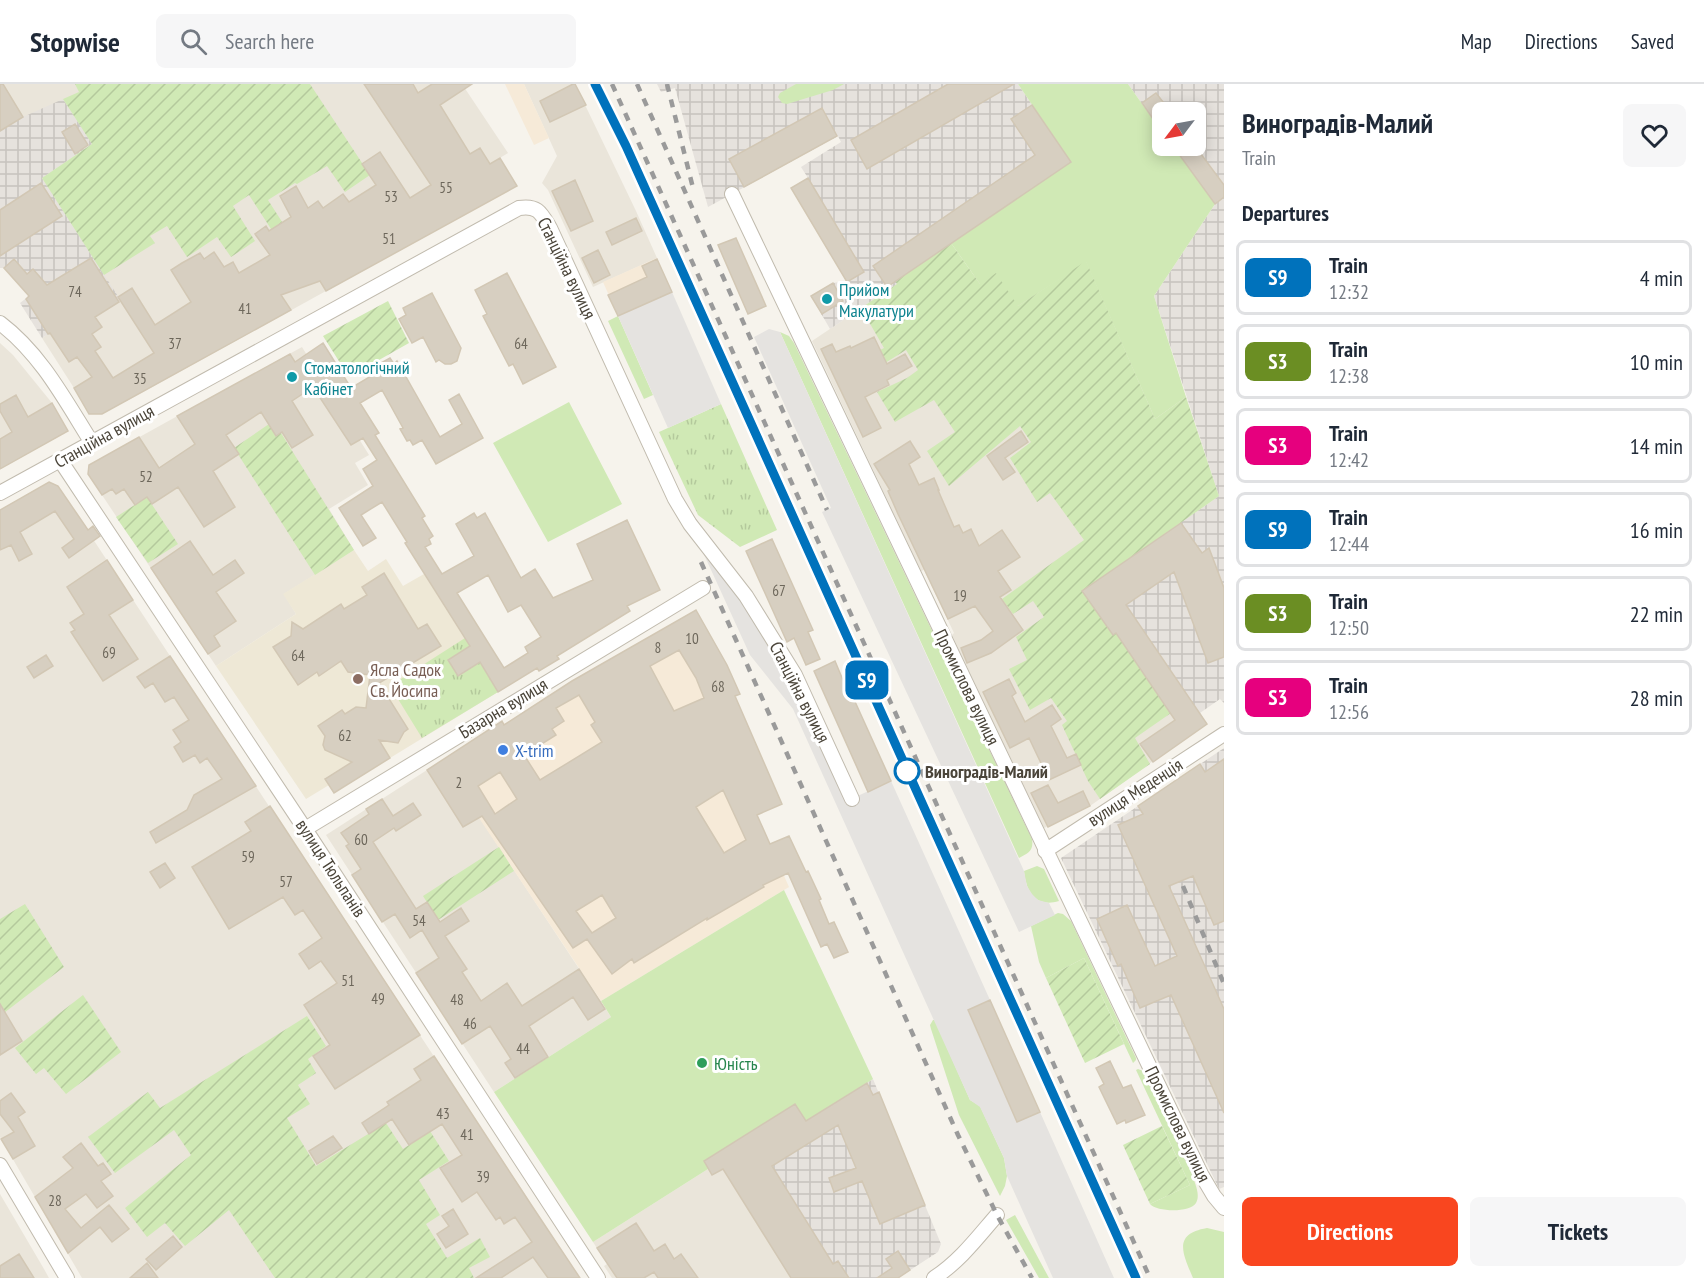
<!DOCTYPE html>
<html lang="en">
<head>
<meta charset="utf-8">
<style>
  body { margin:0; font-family:"PT Sans Narrow",sans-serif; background:#f6f6f7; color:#1f2937; height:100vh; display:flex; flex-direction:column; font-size:22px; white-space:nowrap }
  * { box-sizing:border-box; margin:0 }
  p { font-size:20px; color:#747a83 }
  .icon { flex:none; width:33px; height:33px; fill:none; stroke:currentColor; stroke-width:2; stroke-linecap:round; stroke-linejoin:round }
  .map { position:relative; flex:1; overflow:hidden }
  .details { display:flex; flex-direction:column; background:#fff; width:480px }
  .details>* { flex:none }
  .badge { padding:0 12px; border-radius:9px; font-size:21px; line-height:39px }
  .needle { width:39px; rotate:238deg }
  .buttons { position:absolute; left:1152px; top:18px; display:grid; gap:12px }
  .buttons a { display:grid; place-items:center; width:54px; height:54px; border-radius:9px; background:#fff; box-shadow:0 3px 15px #0003; font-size:30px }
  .map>.badge { position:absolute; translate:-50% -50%; box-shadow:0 0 0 3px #fff }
  h2 { padding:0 18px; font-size:22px; line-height:54px }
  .round { display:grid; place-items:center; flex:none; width:63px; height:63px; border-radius:9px; background:#f6f6f7 }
  .head { display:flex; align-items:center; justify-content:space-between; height:102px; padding:0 18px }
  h1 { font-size:28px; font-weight:700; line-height:45px }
  .cta { display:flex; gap:12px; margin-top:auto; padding:12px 18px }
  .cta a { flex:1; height:69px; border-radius:9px; background:#f9461f; color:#fff; font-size:24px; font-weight:700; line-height:69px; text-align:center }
  .cta a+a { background:#f6f6f7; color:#1f2937 }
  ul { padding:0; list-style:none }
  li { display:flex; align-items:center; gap:18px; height:75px; margin:0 12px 9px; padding:0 6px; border:3px solid #e0e1e3; border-radius:9px }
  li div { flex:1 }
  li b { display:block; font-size:22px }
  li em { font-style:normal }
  li .badge { min-width:66px; font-weight:700; text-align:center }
  header { display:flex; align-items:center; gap:36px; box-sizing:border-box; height:84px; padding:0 30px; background:#fff; border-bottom:2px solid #e0e1e3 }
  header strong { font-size:28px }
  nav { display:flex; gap:33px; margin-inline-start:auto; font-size:21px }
  .search { width:420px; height:54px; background:#f6f6f7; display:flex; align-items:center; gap:15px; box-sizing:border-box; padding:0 21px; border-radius:9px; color:#747a83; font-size:22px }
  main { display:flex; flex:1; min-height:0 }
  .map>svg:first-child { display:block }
  .residential { fill:#eae5da }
  .commercial { fill:#f6ead8 }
  .industrial { fill:url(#industrial-grid) }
  .education { fill:#eee8d6 }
  .grass { fill:#d0e9b5 }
  .park { fill:url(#park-tufts) }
  .garden { fill:url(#garden-furrows) }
  .parking { fill:#e5e3e0 }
  .building { fill:#d7cfc1; stroke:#d2c7b4; stroke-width:1.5; fill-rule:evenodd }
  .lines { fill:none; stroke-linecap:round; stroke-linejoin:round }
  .street-casing { stroke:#c1bbae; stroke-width:16 }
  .street { stroke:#fff; stroke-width:14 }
  .rail { stroke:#9a9a9a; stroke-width:4.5; stroke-dasharray:8 8; stroke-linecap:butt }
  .line-casing { stroke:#fff; stroke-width:14 }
  .line { stroke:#0072bc; stroke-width:9 }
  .culture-dot { fill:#0f9aa8; stroke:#fff; stroke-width:2 }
  .education-dot { fill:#8d6e63; stroke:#fff; stroke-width:2 }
  .shop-dot { fill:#3f7fe0; stroke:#fff; stroke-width:2 }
  .stop-dot { fill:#fff; stroke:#0072bc; stroke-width:3 }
  .leisure-dot { fill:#2e9e5b; stroke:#fff; stroke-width:2 }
  .labels { text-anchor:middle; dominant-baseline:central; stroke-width:6; stroke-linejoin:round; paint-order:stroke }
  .number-label { font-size:15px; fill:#6d675b }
  .street-label { font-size:18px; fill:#4a4439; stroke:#fff }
  .culture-label { font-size:18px; fill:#0d838f; stroke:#fff; text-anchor:start }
  .education-label { font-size:18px; fill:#785e54; stroke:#fff; text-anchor:start }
  .shop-label { font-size:18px; fill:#366cbe; stroke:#fff; text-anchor:start }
  .stop-label { font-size:18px; font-weight:bold; fill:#4a4439; stroke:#fff; text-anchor:start }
  .leisure-label { font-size:18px; fill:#27864d; stroke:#fff; text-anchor:start }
</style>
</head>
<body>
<header>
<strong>Stopwise</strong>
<div class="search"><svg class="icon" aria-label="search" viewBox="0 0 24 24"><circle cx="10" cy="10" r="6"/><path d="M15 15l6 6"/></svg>Search here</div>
<nav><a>Map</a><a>Directions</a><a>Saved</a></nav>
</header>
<main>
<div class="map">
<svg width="1224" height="1194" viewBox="0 0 1224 1194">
  <defs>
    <pattern id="industrial-grid" width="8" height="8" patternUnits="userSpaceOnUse" patternTransform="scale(1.5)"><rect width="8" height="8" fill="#e6e2dd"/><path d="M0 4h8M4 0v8" fill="none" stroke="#c7c3be"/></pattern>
    <pattern id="park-tufts" width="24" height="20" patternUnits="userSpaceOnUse" patternTransform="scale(1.5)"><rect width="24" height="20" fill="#d0e9b5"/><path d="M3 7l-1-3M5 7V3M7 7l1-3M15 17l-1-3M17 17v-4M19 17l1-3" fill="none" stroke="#b4c99c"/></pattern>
    <pattern id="garden-furrows" width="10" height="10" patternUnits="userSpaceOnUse" patternTransform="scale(1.5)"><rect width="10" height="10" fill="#d0e9b5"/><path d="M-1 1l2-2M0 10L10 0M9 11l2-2" fill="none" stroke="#b4c99c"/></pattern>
  </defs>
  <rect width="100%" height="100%" fill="#f6f3ec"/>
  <path class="residential" d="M3,0H462L508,69L490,80L507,107L125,318L105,286L74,304L42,254L76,232L42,94L23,33Z
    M524,0H575L636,127L657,174L593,203L548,106L542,99L557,72Z
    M1086,177L1155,335L1186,313L1219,412L1181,439L1116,549L1187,653L1090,722L1044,744L952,551L954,549L924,486L921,487L812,257L897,200Z
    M0,259L13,271L52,319L68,347L0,385Z
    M302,263L369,371L355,379L368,401L329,425L354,466L284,510L296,530L216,582L88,390L89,381Z
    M49,398L58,402L580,1194H82L0,1053V426Z
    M427,686L463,743L479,733L611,933L494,1008L326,751Z
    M708,1085H723L791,1194H612L604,1182L607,1180L593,1158Z
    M0,1110L44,1185L49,1194H0Z"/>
  <path class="commercial" d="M505,0H524L549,54L534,61Z
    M657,174L672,208L618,232L603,198Z
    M679,566L696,594L789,803L601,917L479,734L463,743L427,686L502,637L505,640L568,599L576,613L644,574L649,583Z"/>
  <path class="industrial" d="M0,0H3L23,33L63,15L92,60L42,94L121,217L82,241L76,233L42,254L20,219L29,212L5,184H0Z
    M657,0H1018L1071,78L896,197L897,200L830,245L811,212L833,199L847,198L791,104L808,94L801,83L841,58L838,52L708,123L675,4L661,8Z
    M1128,0H1224V619L1220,615L1200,629L1207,640L1187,653L1116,549L1113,551L1082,507L1219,412L1154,212L1215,120L1173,62H1196V28H1162V48Z
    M1224,664V1103L1219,1105L1061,774Z
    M873,995L941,1160L938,1168L898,1194H791L725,1088Z"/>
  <path class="education" d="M354,466L368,487L386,475L403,502L424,490L498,608L390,674L381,660L325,694L329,701L306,715L216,582L296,530L283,510Z"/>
  <path class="grass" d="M796,0H844L833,6L787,20L782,19L778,13L780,9Z
    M1018,0H1128L1162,48V62H1173L1215,120L1154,212L1186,313L1155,335L1086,178L1018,222L980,200L951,159L1071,78Z
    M618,232L653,311L644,315L608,237Z
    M780,248L789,252L794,259L1032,755C1034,767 1028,769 1019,774Z
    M569,318L622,420L548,458L493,359Z
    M1037,782L1044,785L1059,817C1036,824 1026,808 1024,787Z
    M784,806L873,995L725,1088L723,1085L712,1091L708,1085L593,1158L494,1008L611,933L601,917Z
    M1058,829L1063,830L1071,837L1136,974V976L1133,979L1084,874L1046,894L1039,878L1031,842Z
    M933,936H935L970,1016L980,1022L1004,1074L1007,1092L1005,1102L1000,1112L959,1031L931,945L930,941Z
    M1138,985L1143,987L1192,1090C1194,1098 1201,1110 1196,1119C1190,1129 1157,1128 1150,1120L1190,1101L1136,986Z
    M1015,1131L1049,1194H1039L1006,1136Z
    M1207,1144L1224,1148V1194H1193C1183,1170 1172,1150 1207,1144Z"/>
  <path class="park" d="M721,320L777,446L740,463L698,431L659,348Z
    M465,554L498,608L422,654L390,602Z"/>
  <path class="garden" d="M75,0H310L370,91L345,108L327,82L297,100L295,99L268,116L295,158L284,165L249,111L233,122L255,157L231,173L217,153L187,173L167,142L150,152L155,159L104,191L42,94L92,60L63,15L79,8Z
    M951,159L980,200L996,189L1018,222L1086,177L1155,335L1186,313L1219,412L1083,507L1113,551L1116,549L1171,629L1135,654L1150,680L1100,715L1088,697L1062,641L1067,637L1051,614L1030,626L1009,585L1027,576L1016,553L1044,533L1033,517L1013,530L1002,515L1084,456L1050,409L1037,418L1010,374L1031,358L1020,342L949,402L927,367L955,348L934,316L895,338L877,308L907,294L918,286L906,266L885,279L878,267L884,264L861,224L897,200L895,197Z
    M388,217L409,259L349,293L323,252Z
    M269,340L281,349L354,466L315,491L234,364Z
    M147,413L178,460L148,479L116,433Z
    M499,763L514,787L438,836L423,812Z
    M25,820L64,883L0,932V835Z
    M1084,874L1124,960L1085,979L1046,894Z
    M83,911L121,968L66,1010L44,984L36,990L15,964Z
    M307,932L326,962L308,975L316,989L298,1001L310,1020L287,1034L316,1082L386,1039L403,1065L430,1047L449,1077L419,1096L440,1131L426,1140L447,1174L480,1154L490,1173L469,1184L474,1194H275L229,1126L185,1162L165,1139L147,1153L125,1124L191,1071L174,1046L115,1089L88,1053L148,1008L160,1024Z
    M1162,1042L1190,1101L1150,1120L1123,1061Z"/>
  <path class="parking" d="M672,208L721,320L668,344L618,232Z
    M769,245L780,248L1024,787L1027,802L1032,810L1038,816L1049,819L1055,831L1019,848L822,428L831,424L754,253Z
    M690,440L754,524L853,714L891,697L990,916L968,927L1017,1037L1040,1028L1114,1194H1053L1007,1092L1004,1074L980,1023L970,1016L793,625L750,571Z"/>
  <path class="building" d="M0,0H3L23,33L0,47Z
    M364,0H413L418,9L432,0H472L440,21L470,70L480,64L490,80L500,74L517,102L326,207L320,197L281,211L291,226L102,330H89L74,304L92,293L77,273L69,278L50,249L48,250L26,215L29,212L4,184L14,175L27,190L33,185L47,201L91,174L119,218L95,233L102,243L92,250L101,263L95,267L113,294L154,269L118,213L132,204L155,241L191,218L171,186L182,179L200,169L204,175L214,168L224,183L233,178L239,189L270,171L255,150L266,142L269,147L291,133L280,112L296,102L308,124L318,117L323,124L343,110L349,118L376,101L362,80L380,68L410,114L431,101Z
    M573,0H575L586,21L550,38L540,17Z
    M948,0H1014L867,85L851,56Z
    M1156,9L1171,28H1162V48L1142,19Z
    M1032,21L1071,78L887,203L873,182L1035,71L1011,35Z
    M822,24L837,52L744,103L729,75Z
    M75,40L88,61L75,70L62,48Z
    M1173,62H1195L1224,101V113L1215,120Z
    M808,94L864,188L847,198L791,104Z
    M575,96L593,137L571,147L552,107Z
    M41,99L62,132L0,172V126Z
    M636,134L642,147L612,161L606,148Z
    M736,154L766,222L748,230L718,161Z
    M598,166L610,191L594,199L582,174Z
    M657,175L672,208L618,232L608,211L647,193L642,182Z
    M507,189L556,283L523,300L513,280L509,282L483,232L487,230L475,206Z
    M833,199L843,217L822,230L811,212Z
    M432,209L461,264L457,277L451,280H445L439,276L436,278L423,253L412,259L399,235L406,231L403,224Z
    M874,253L887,280L905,270L912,282L887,296L889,301L865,313L881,344L863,353L821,265L832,260L836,268L850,262L851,264Z
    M323,259L351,304L373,291L370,285L390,274L394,280L397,277L440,353L462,340L449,316L459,310L483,354L436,380L422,356L413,361L410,356L407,357L400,345L403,344L382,306L360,319L379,349L375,351L425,432L422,434L433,452L429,455L431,460L425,463L442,490L474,472L456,440L474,429L477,434L485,429L521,494L535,485L553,514L593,496L577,460L627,436L660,506L627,522L630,527L557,572L559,575L539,587L537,584L498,608L480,578L458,592L448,576L470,562L405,459L407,458L382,418L361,431L376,454L363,462L339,424L373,402L363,385L377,376L363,354L351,361L313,303L292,317L313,351L292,364L282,348L276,352L261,328L226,351L239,370L213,387L235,423L204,443L178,403L152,420L147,413L135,421L124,405L116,410L112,405L102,411L88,390L89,381L139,353L159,384L195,360L177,332L290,270L295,278ZM488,491L508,528L521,521L541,553L525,563L528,569L504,584L457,509Z
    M16,311L28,333L52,319L68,347L0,385V355L12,348L0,327V320Z
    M1021,347L1028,358L1005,374L1015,388L1003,396L987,372Z
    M910,357L920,373L909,380L919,401L934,394L939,406H938L954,443L959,441L963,449L971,445L979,462L1002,446L1020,473L998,487L1011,506L1000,513L1023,546L991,569L967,579L961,564L981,556L993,547L975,522L948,535L898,430L888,407L890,406L874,380Z
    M49,398L58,402L88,446L93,442L100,452L69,474L62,464L74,455L55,427L20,448L32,470L19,477L11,461L0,466V426Z
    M1181,439L1202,469L1209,464L1224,504V573L1208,579L1174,488L1126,521L1207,640L1153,678L1140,660L1175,636L1116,549L1113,551L1082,507Z
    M772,455L813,546L808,548L820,575L806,581L794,554L787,558L746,467Z
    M190,457L213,491L235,476L244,489L216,508L236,537L214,552L220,562L208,570L151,484Z
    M107,476L133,516L109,531L138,575L103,597L71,548L75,546L70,539L84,530L67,503Z
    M384,489L418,545L427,540L441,562L379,599L408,645L404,648L398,659L379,656L390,674L334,709L325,695L352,678L325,666L323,661L325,652L318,642L342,626L345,630L356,623L366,624L370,591L348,588L341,577L319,592L317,588L298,601L273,563L291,552L292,538L303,545L341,520L344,525L367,511L362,503Z
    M696,526L727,581L740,610L735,612L782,720L757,731L770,760L789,752L806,788L808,787L821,815L819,816L829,840L834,838L848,868L834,874L827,860L821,863L788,789L763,801L764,803L707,836V834L634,879L632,875L612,890L587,855L573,864L482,732L463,743L427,686L502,637L504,641L572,597ZM679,566L696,594L704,614L674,627L650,582ZM579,611L595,638L591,641L602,658L540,696L524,671L556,651L552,645L564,637L556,624ZM500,688L517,715L495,730L478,702ZM723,706L746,756L724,769L696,723ZM602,811L616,834L592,849L576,827Z
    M46,571L53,582L34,594L27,583Z
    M170,572L256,702L156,759L150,748L187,726L194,711L222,695L207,674L200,679L195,671L183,678L174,663L181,658L173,646L189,636L174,613L165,618L153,599L145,604L137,593Z
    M835,577L845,601L847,600L891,697L868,708L814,587Z
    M1009,595L1016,609L1012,612L1025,638L1052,621L1061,635L1051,642L1067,674L1076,670L1081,681L1049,696L1029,654L1010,664L983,608Z
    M1224,675V837L1214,841L1193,792L1169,802L1224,925V1029L1171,911L1140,924L1121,880L1118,882L1097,835L1127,821L1155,882L1177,872L1118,741L1143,730L1138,722L1200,680L1205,688Z
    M1048,701L1058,719L1083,707L1090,722L1048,743L1031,709Z
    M382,715L393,732L413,719L421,731L396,747L394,744L373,758L416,825L427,818L440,838L461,824L469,837L445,852L467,885L462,888L481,917L507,899L522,922L579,885L605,925L588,936L573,913L529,942L548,973L515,994L505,979L511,975L490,942L462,960L416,889L439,874L422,846L410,854L395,830L382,838L352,791L361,785L346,762L349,760L341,749L369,730L366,725Z
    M270,722L420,951L335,1005L313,972L330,961L304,921L337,899L321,877L309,885L299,870L322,854L303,826L295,831L283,813L229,845L192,783L251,747L245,738Z
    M165,779L175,794L160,804L150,788Z
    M990,916L1040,1028L1017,1038L968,926Z
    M0,920L22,957L0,971Z
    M434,972L532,1122L580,1194H548L533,1173L501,1194H476L532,1158L515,1133L504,1140L500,1133L496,1136L477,1108L462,1118L440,1084L462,1071L442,1040L409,1061L392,1035L369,1050L362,1039L389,1021L387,1018L421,996L414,985Z
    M1110,977L1123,1004L1131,1001L1145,1031L1126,1039L1125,1036L1117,1040L1099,1003L1104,1000L1096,984Z
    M867,999L873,1011L879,1008L925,1121L880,1140L862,1097L834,1108L829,1094L856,1084L838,1041L772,1082L833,1180L838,1177L849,1194H791L723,1085L712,1091L704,1077L795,1020L806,1037Z
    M11,1009L25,1028L18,1033L35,1062L13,1075L1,1055L14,1048L0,1030V1017Z
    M333,1052L342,1064L317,1080L309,1067Z
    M81,1059L98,1082L103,1079L111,1090L101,1097L113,1112L97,1124L86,1110L65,1125L81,1144L109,1121L129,1145L112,1158L100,1143L68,1169L35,1113L73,1084L63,1073Z
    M453,1125L468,1150L446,1164L437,1150L449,1142L442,1132Z
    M636,1139L654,1167L665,1160L674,1175L681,1170L698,1194H658L654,1188L644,1194H617L597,1164Z
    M173,1152L182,1163L156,1186L146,1175Z
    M898,1167L910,1186L898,1194H877L892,1184L886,1175Z
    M19,1170L34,1194H0V1182Z
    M147,1179L158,1194H130Z"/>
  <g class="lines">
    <g class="street-casing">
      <path id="street" d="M732,110L1201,1090L1214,1112L1224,1124
        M0,239C41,270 65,316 92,359
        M60,376L305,745L598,1194
        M0,409L519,124C538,121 541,129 550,144L675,415L690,440L746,512L795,591L852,715
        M305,745L703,504
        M1045,767L1224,650
        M0,1081L67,1194
        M934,1194C960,1177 977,1154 997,1131"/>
    </g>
    <use href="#street" class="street"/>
    <path class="rail" d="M595,0L626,62L1136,1194
      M612,0L1150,1194
      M637,0L827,426
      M667,0L694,108
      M701,478L958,1051L997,1131L1032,1194
      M1183,802L1224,900"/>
  </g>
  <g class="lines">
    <g class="line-casing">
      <path id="line" d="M595,0L626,62L1136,1194"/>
    </g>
    <use href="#line" class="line"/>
  </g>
  <g class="culture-dot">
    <circle cx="827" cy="215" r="6"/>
    <circle cx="292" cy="293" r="6"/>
  </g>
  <circle class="education-dot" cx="358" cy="595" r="6"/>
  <circle class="shop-dot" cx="503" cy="666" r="6"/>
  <circle class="stop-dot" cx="907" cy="687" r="12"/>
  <circle class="leisure-dot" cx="702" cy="979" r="6"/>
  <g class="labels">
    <g class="number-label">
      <text x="446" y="103">55</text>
      <text x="391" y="112">53</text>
      <text x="389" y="154">51</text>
      <text x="75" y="207">74</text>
      <text x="245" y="224">41</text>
      <text x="175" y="259">37</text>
      <text x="521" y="259">64</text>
      <text x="140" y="294">35</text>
      <text x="146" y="392">52</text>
      <text x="779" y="506">67</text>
      <text x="960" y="511">19</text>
      <text x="692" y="554">10</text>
      <text x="658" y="563">8</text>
      <text x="109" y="568">69</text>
      <text x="298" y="571">64</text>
      <text x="718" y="602">68</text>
      <text x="345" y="651">62</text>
      <text x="459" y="698">2</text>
      <text x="361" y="755">60</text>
      <text x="248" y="772">59</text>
      <text x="286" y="797">57</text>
      <text x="419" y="836">54</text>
      <text x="348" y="896">51</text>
      <text x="378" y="914">49</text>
      <text x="457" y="915">48</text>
      <text x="470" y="939">46</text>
      <text x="523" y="964">44</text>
      <text x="443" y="1029">43</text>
      <text x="467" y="1050">41</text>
      <text x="483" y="1092">39</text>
      <text x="55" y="1116">28</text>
    </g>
    <g class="street-label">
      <text transform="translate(567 184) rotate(64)">Станційна вулиця</text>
      <text transform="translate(104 352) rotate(-29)">Станційна вулиця</text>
      <text transform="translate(967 603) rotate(64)">Промислова вулиця</text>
      <text transform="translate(800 608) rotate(63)">Станційна вулиця</text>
      <text transform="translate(503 624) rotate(-31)">Базарна вулиця</text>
      <text transform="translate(1135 708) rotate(-33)">вулиця Меденція</text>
      <text transform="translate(331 784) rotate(57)">вулиця Тюльпанів</text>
      <text transform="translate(1178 1040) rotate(64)">Промислова вулиця</text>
    </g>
    <g class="culture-label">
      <text x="839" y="205">Прийом<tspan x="839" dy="21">Макулатури</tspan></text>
      <text x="304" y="283">Стоматологічний<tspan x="304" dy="21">Кабінет</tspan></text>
    </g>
    <g class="education-label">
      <text x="370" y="585">Ясла Садок<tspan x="370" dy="21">Св. Йосипа</tspan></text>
    </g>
    <g class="shop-label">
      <text x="515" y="666">X-trim</text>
    </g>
    <g class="stop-label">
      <text x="925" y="687">Виноградів-Малий</text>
    </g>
    <g class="leisure-label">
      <text x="714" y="979">Юність</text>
    </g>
  </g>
</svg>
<div class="buttons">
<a><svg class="needle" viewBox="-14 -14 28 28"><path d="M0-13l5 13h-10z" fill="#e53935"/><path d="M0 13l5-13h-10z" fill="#747a83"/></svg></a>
</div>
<b class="badge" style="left:867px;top:596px;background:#0072bc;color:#fff">S9</b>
</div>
<section class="details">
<div class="head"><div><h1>Виноградів-Малий</h1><p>Train</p></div><a class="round"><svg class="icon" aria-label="heart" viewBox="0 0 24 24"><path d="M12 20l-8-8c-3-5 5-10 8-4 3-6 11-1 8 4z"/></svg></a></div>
<h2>Departures</h2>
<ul>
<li><span class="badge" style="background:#0072bc;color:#fff">S9</span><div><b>Train</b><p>12:32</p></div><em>4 min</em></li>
<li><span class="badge" style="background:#6b8e23;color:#fff">S3</span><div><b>Train</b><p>12:38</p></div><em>10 min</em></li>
<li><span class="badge" style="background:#e6007e;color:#fff">S3</span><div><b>Train</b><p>12:42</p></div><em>14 min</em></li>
<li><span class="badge" style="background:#0072bc;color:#fff">S9</span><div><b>Train</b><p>12:44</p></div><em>16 min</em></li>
<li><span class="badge" style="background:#6b8e23;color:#fff">S3</span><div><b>Train</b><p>12:50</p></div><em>22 min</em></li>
<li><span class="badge" style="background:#e6007e;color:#fff">S3</span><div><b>Train</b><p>12:56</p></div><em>28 min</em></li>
</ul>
<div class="cta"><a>Directions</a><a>Tickets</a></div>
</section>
</main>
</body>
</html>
